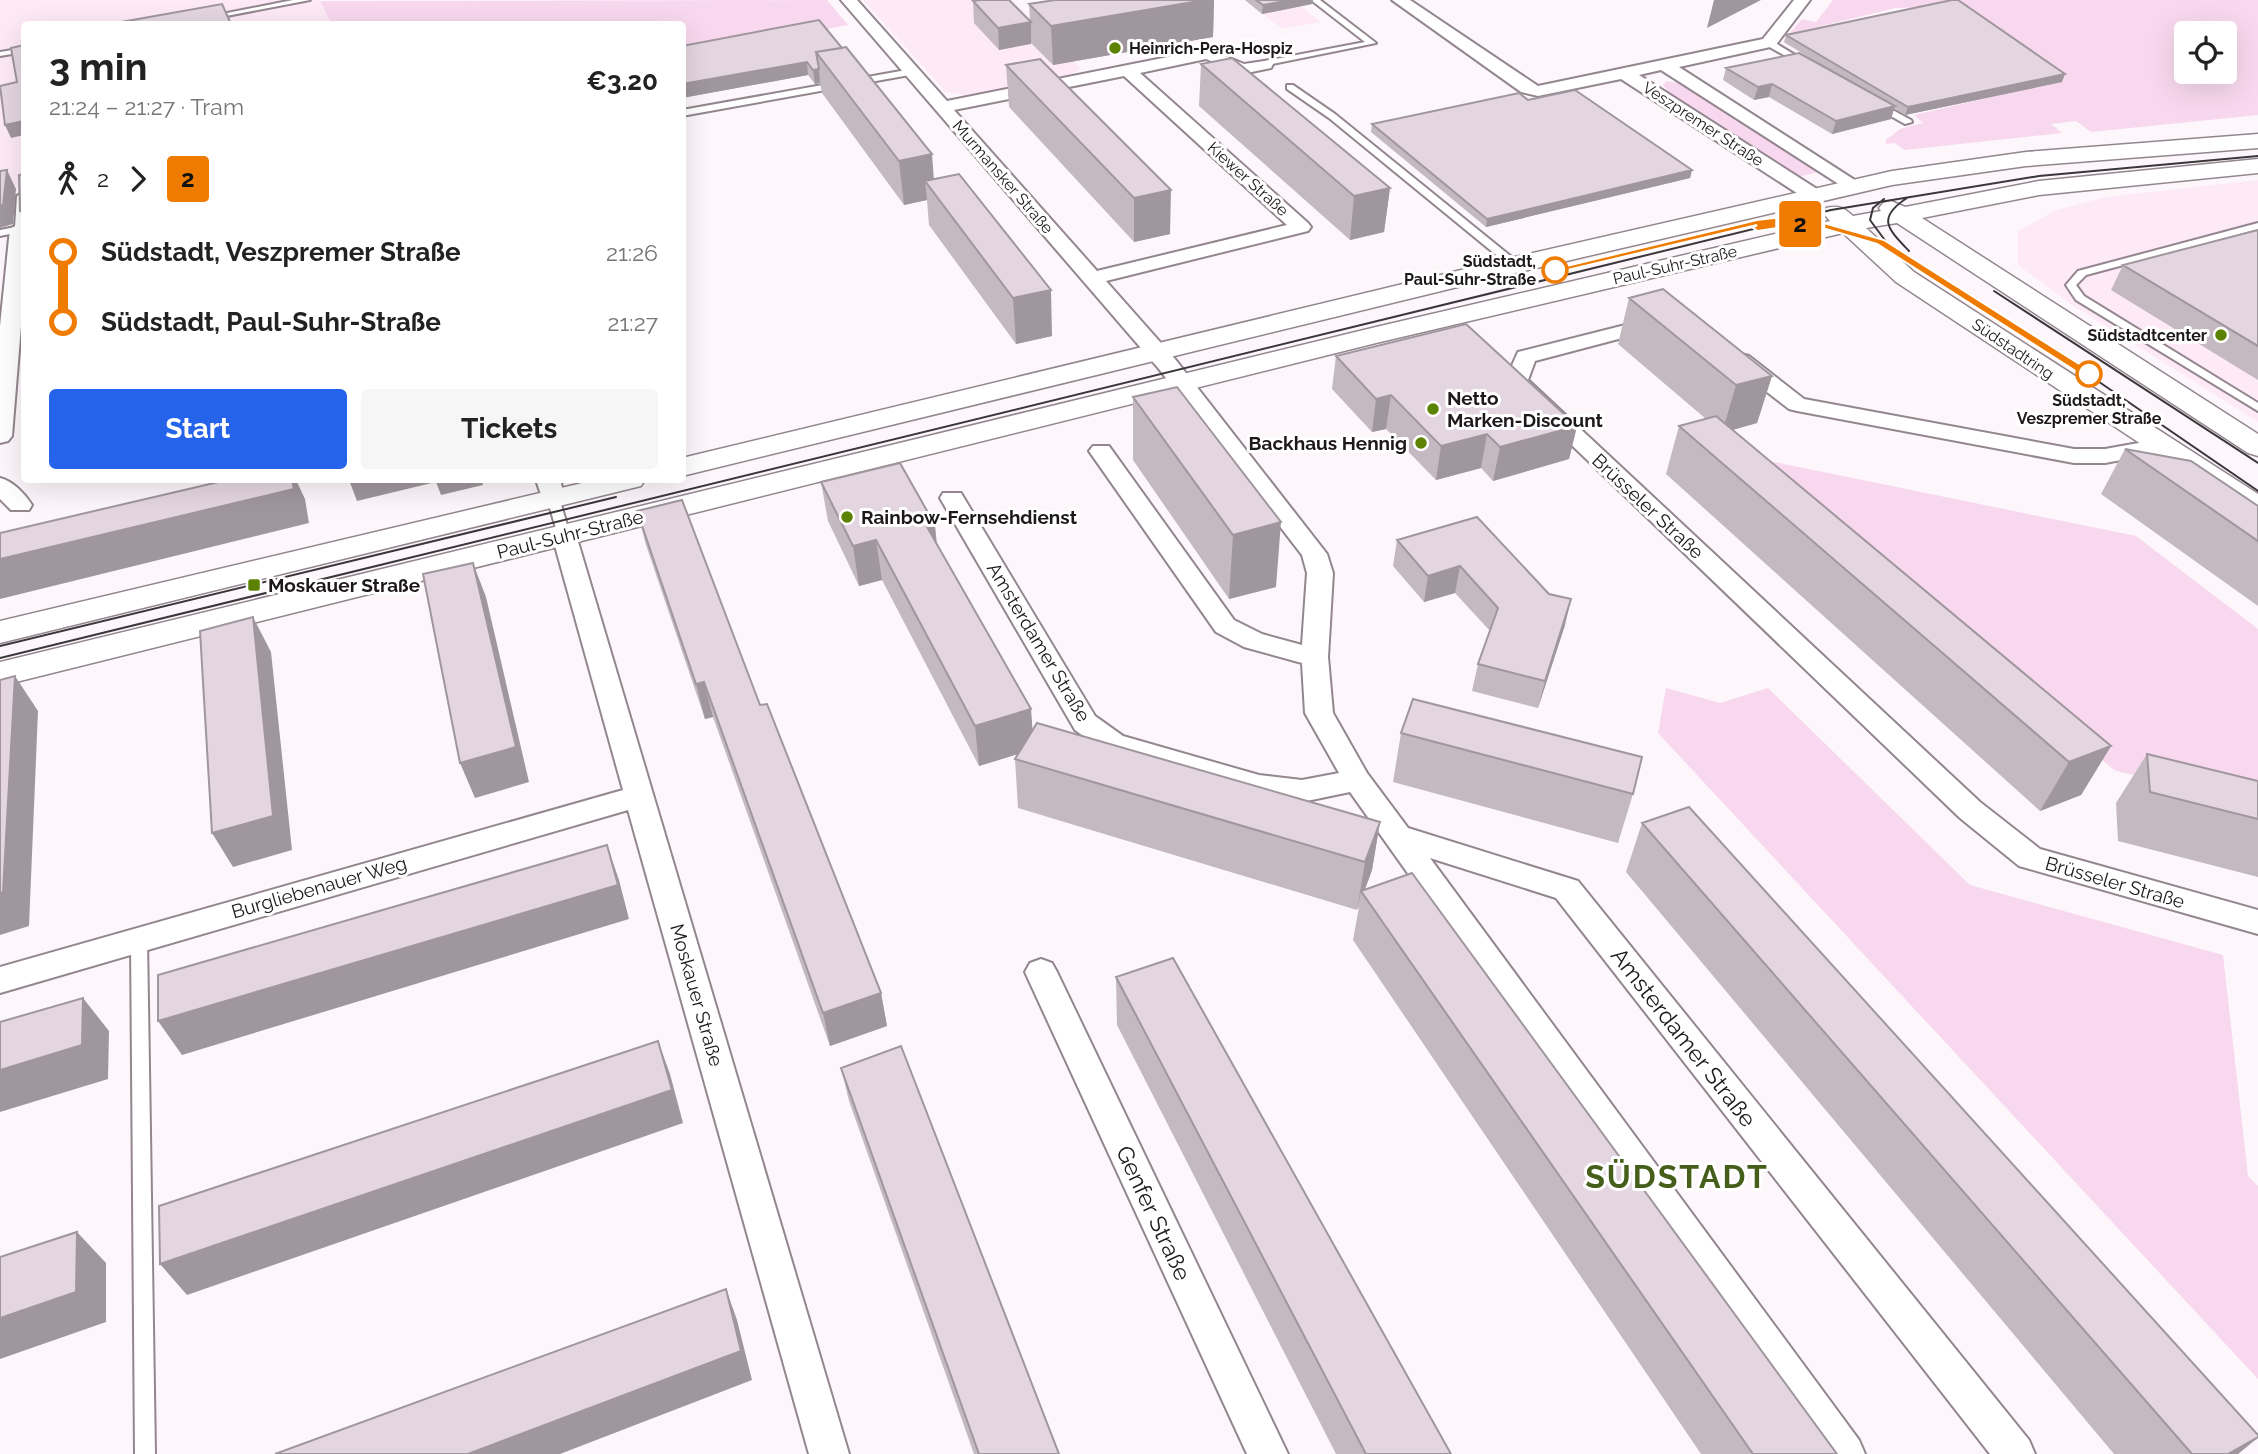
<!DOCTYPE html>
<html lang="en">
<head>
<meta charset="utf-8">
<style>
  body { margin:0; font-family:Raleway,sans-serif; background:#f6f6f6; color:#222; height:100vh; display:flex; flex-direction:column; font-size:26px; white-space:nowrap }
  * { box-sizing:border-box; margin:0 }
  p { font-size:23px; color:#767676 }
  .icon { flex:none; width:38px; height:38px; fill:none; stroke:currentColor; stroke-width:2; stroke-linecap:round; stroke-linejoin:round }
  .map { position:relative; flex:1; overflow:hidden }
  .drawer { position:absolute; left:21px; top:21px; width:665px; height:462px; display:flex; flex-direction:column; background:#fff; border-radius:7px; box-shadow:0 7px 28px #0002 }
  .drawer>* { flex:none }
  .badge { padding:0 14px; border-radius:5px; font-size:24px; line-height:46px }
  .buttons { position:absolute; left:2174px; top:21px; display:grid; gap:14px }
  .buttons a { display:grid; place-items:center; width:63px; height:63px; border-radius:7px; background:#fff; box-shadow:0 7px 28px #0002; font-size:35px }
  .map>.badge { position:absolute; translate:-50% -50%; box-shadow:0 0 0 4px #fff }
  .legs { display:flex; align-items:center; gap:10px; height:77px; padding:0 28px; font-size:23px }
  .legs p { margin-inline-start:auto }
  .head { display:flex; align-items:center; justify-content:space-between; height:119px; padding:0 28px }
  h1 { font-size:38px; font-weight:700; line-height:52px }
  .primary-button { display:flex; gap:14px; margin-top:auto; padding:14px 28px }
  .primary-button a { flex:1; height:80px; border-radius:7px; background:#2563eb; color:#fff; font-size:28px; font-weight:700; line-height:80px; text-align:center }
  .primary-button a+a { background:#f6f6f6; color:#222 }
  ul { padding:0 28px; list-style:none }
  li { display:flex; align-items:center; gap:24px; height:70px; font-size:26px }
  li i { display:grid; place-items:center; width:10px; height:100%; margin:0 9px; background:currentColor }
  li i::after { content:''; width:18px; height:18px; margin:-9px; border:5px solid; border-radius:50%; background:#fff }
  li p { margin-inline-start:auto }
  li:first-child i { background:linear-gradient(#0000 50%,currentColor 0) }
  li:last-child i { background:linear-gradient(currentColor 50%,#0000 0) }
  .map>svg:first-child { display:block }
  .built { fill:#fee9f7 }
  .green { fill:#f8d8ee; fill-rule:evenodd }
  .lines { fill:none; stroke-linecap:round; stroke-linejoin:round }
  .service-casing { stroke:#93868f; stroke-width:4 }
  .minor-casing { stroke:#93868f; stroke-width:4 }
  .tertiary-casing { stroke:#93868f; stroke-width:3 }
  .service { fill:#fff; fill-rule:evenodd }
  .minor { fill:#fff; fill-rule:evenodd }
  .tertiary { fill:#fff; fill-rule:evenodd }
  .tram { stroke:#3b3639; stroke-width:2 }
  .wall { fill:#c4b8c1 }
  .shaded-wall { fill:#a0969d }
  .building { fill:#e4d6e0; stroke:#a0969d; stroke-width:2 }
  .line-1 { fill:#ef7c00; stroke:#fff; stroke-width:2 }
  .poi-dot { fill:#5c8202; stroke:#fff; stroke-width:2.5 }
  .stop-1-dot { fill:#fff; stroke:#ef7c00; stroke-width:3.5 }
  .labels { text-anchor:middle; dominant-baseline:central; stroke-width:6; stroke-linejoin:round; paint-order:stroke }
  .far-poi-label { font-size:16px; font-weight:bold; fill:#1d181b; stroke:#fff; text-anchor:start }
  .far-street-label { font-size:16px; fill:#1d181b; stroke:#fff }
  .far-stop-label { font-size:16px; font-weight:bold; fill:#1d181b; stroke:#fff; text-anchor:end }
  .poi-label { font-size:19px; font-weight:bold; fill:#1d181b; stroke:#fff; text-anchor:start }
  .street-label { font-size:19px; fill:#1d181b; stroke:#fff }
  .near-street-label { font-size:23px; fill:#1d181b; stroke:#fff }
  .near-district-label { font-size:32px; font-weight:bold; letter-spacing:2px; fill:#455e19; stroke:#fff }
</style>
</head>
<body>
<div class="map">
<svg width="2258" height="1454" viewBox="0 0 2258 1454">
  <rect width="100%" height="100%" fill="#fdf7fb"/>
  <path class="built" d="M0,0H320L332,24H24V185L0,189Z
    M863,0H1012L1081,68L1069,76L968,96L953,93L945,91Z
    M1245,0H1293L1321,22L1282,29Z
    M2258,180V422L2069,303L2018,265V231L2056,210L2106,197Z"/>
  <path class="green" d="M827,0L848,25L683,57L682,24H332L320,1Z
    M1833,0H2258V115L2091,132L2076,121L2051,124L2062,133L1904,150L1895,143L1886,144V140L1900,129L1923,123L1914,115L2061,81L1940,7L1896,8L1792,33L1800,39L1794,48L1785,44L1788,35L1802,19L1816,22ZM2186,33H2224V72H2186Z
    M1666,81L1685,84L1823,171L1797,177L1673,98L1663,85Z
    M1740,455L2136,536L2258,629V809L2114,770Z
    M1666,688L1720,703L1768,688L1970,885L2223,955L2248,1176L2258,1186V1379L1658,733Z"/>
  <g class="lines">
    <g class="service-casing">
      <path id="service" d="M293,0H310L185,24H171Z
        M1311,0H1320L1376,43L1262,66V62L1265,61L1365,42Z
        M1766,41H1772L1810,64L1803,66L1766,45Z
        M24,48V52L0,56V52Z
        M912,69L915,70V74L682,116V110Z
        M1287,85H1293L1335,114L1519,263V267H1511L1329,118L1287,89Z
        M1876,101L1911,120L1912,122L1905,124L1873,106V102Z
        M22,193L24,194V231L0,236V230L15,227L17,196Z
        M2258,223V229L2086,275L2076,285L2084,296L2258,403V411L2076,300L2066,285L2078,271Z
        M553,494L559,498L570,535L568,538L564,539L558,535L547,498Z
        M139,932L145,934L147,938L155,1454H135L131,938L133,934Z"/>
    </g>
    <g class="minor-casing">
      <path id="minor" d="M841,0H857L947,101L1208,49L1244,64L1271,60L1273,64L1271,68L1242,74L1206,59L1140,73L1308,223L1311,227L1308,231L1106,281L1175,359L1327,554L1333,573L1328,657L1333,713L1367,773L1408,828L1578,881L2029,1440L2035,1454H1990L1556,898L1430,858L1859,1440L1865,1454H1821L1350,792L1302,802L1259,797L1103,750L1075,730L940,498L943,493H961L964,498L1095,716L1123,736L1259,775L1302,780L1339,773L1305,713L1302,663L1244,647L1216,632L1089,451L1093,446H1109L1234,620L1262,634L1302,645L1307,573L1302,555L1159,369ZM1124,76L1287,225L1097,271L954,110Z
        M1392,0H1410L1538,86L1763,39L1794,0H1810L1775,46L1679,67L1864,186L1855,192L1848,190L1661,70L1639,75L1820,191L1822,195L1820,199H1806L1621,79L1538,96L1521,92Z
        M20,223L24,224V289L12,436L8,441L0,443V326L10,229Z
        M1657,317L1664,319L1668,323L1664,327L1535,361L1528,380L1980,802L2040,849L2258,910V934L2019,866L1960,818L1505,381L1518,352Z
        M1741,354L1749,356L1804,399L2074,449H2105L2161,439L2169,441L2173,446L2169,451L2105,463H2074L1797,411L1789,409L1733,366L1730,361L1733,356Z
        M0,478C13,481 25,494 32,505L29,510H11L0,499Z
        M536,480H560L565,498L562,503H544Z
        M564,527L573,530L576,535L849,1454H809L628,810L0,993V967L623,790L552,535L555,530Z
        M1041,959L1052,963L1057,972L1288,1454H1247L1025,972L1030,963Z"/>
    </g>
    <g class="tertiary-casing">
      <path id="tertiary" d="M2258,134V148L2026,166L1892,185L1515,273L682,476V458L1515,257L1892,171L2026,152Z
        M2258,159V173L2039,195L1922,218L2258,434V456L2248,453L1897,223L1866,228L1914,272L2258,494V516L2247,514L1896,282L1843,233L1376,343L0,686V662L1376,327L1830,221L1823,213L1826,208C1839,205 1844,208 1853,216L1881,211L1879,208L1883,203L1891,201L1905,207L2039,181Z
        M595,480H645L641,486L0,643V621Z"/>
    </g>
    <use href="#service" class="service"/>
    <use href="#minor" class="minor"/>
    <use href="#tertiary" class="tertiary"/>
    <path class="tram" d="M1907,198C1876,218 1888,229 1909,251
      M1884,199L1873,208L1870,220L1887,243
      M1796,224L1847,230L1893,249L2089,375L2258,491
      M1994,291L2258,463
      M0,646L616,497
      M0,658L1831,210L2039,176L2258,156"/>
  </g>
  <path class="wall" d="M1055,0H1214L1213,37L1053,65L1031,43L999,50L974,23L973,1L1030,21L1029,4Z
    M1245,0H1313L1312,4L1262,14Z
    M819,20L934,179L1052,336L1016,344L929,225L927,200L904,205L822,93L820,83L815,84L808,75L682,98Z
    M1786,35L2062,82L1905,115L1894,108L1891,119L1832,134L1769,97L1754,100L1723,80L1726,68L1831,71L1784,42Z
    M1201,64L1390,188L1384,232L1350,240L1199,106Z
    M1006,65L1170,234L1134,242L1009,107Z
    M1528,100L1692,170L1690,178L1486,227L1371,132L1372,124Z
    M2258,230V380L2111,290L2123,265Z
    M1629,298L1772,376L1757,423L1732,430L2111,746L2081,795L2040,811L1666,474L1679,426L1706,419L1618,344Z
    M1336,356L1577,426L1569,459L1493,481L1481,468L1436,480L1386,429L1372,432L1332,389Z
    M1133,397L1276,587L1229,599L1133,460Z
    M2125,449L2258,506V606L2101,494Z
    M821,482L937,544L1033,730L1380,822L1372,870L1365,890L1837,1454H1701L1353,940L1359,907L1357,910L1018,808L1015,759L1018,754L979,766L882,580L859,586L828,521Z
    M637,511L760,705L881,993L887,1026L830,1046L713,717L705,719L646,545Z
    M1477,517L1565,625L1538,708L1472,691L1478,664L1490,631L1455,593L1424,602L1393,566L1397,540Z
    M1401,733L1633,794L1618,843L1393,782Z
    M2147,754L2258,781V877L2118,841L2116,803Z
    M1642,823L2258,1438L2238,1454H2114L1626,872Z
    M1116,977L1451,1454H1336L1117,1025Z
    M841,1068L1059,1454H974L849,1101Z"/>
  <path class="shaded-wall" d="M1205,0H1214L1213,37L1053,65L1051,26Z
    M1291,0H1313L1312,4L1262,14L1263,5Z
    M1714,0H1761L1707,28Z
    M1031,22V44L999,50L998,28Z
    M807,62L808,75L682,98V84Z
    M819,69L820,83L815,84L813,70Z
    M2065,74L2062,82L1905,115L1908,107Z
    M1772,84L1769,97L1754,100L1758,87Z
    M1895,106L1891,119L1832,134L1836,121Z
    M24,121V135L11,138L5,125Z
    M932,154L935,195L925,181L927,200L904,205L899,161Z
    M7,170L16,189L13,224L0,228V206Z
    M1692,170L1690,178L1486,227L1487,219Z
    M1390,188L1384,232L1350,240L1354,196Z
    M1171,190L1170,234L1134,242V198Z
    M24,210V220L20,211Z
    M1051,290L1052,336L1016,344L1013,298Z
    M1772,376L1757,423L1722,433L1736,385Z
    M1391,395L1386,429L1372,432L1376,399Z
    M1577,426L1569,459L1493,481L1500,447Z
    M1487,434L1481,468L1436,480L1441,446Z
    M292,480H296L305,499L309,523L0,599V559Z
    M349,480H482L483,485L441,495L436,482L357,501Z
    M1281,522L1276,587L1229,599L1233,535Z
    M935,525L939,565L927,527Z
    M876,540L882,580L859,586L853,546Z
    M473,563L486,597L529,782L475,798L460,763Z
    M1460,566L1455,593L1424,602L1428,576Z
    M1571,599L1565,625L1538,708L1545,681Z
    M253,617L271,652L292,850L233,867L212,833Z
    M15,676L38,711L29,926L0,935V893Z
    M704,682L713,717L705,719L696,684Z
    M1031,709L1034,749L979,766L975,726Z
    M2111,746L2081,795L2040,811L2069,762Z
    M1380,822L1372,870L1363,894L1361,891L1357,910L1365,862Z
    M607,845L619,880L629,919L182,1055L158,1021Z
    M881,993L887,1026L830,1046L823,1013Z
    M83,998L109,1031L108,1079L0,1112V1070Z
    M658,1041L670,1074L683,1123L187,1295L160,1264Z
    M77,1232L106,1263V1322L0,1359V1318Z
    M726,1289L737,1320L752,1380L560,1454H468Z
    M2258,1437L2238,1454H2228Z"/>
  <path class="building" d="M980,0H1009L1031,22L998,28L973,1Z
    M1055,0H1205L1051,26L1029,4Z
    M1256,0H1291L1263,5Z
    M1952,0H1958L2065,74L1908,107L1786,35Z
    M222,4L231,24H110Z
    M819,20L842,48L816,52L819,69L813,70L807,62L682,84V46Z
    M24,45V121L5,125L0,86L17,82L11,48Z
    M846,47L932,154L899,161L816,52Z
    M1799,53L1895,106L1836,121L1772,84L1758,87L1726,68Z
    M1232,58L1390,188L1354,196L1201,64Z
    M1040,59L1171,190L1134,198L1006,65Z
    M1575,90L1692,170L1487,219L1372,124L1519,93L1528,100Z
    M7,170L3,205L0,206V171Z
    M24,174V210L20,211L19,175Z
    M959,174L1051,290L1013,298L925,181Z
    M2258,230V346L2123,265Z
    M1663,289L1772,376L1736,385L1629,298Z
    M1466,324L1577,426L1500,447L1487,434L1441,446L1391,395L1376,399L1336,356Z
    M1177,387L1281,522L1233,535L1133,397Z
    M1716,416L2111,746L2069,762L1679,426Z
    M2125,449L2191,461L2258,506V541Z
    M900,463L935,525L927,527L1031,709L975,726L876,540L853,546L821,482Z
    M227,480H292L294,489L0,559V533Z
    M682,500L760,705L767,704L881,993L823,1013L704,682L696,684L637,511Z
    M1477,517L1549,594L1571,599L1545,681L1478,664L1498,608L1460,566L1428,576L1397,540Z
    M473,563L516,747L460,763L423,574Z
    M253,617L273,816L212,833L200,631Z
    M15,676L3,892L0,893V680Z
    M1413,699L1642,757L1633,794L1401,733Z
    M1037,723L1380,822L1365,862L1015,759Z
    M2147,754L2258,781V819L2150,792Z
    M1689,807L2258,1435V1437L2228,1454H2192L1642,823Z
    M607,845L618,885L158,1021V975Z
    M1412,873L1837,1454H1753L1361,891Z
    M1173,958L1451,1454H1366L1116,977Z
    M83,998L82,1045L0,1070V1022Z
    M658,1041L672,1090L160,1264L159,1206Z
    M901,1046L1059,1454H979L841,1068Z
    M77,1232L76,1292L0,1318V1257Z
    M726,1289L741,1351L468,1454H275Z"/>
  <path class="line-1" d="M1797,215L1802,218L1794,221L1820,222L1884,240L2095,374L2085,377L1877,244L1819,227H1783L1758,231L1753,228L1757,225L1555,273L1550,270L1757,220Z"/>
  <g class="poi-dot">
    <circle cx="1115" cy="48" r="7"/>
    <circle cx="2221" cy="335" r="7"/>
    <circle cx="1433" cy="409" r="7"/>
    <circle cx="1421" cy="443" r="7"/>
    <circle cx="847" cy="517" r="7"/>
    <rect x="247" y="578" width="14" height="14" rx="3.5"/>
  </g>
  <g class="stop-1-dot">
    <circle cx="1555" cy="270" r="12"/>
    <circle cx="2089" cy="374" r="12"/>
  </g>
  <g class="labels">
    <g class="far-poi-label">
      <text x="1129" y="48">Heinrich-Pera-Hospiz</text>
      <text x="2207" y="335" text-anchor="end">Südstadtcenter</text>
    </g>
    <g class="far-street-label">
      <text transform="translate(1703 124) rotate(33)">Veszpremer Straße</text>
      <text transform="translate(1003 177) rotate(49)">Murmansker Straße</text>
      <text transform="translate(1248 179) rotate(42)">Kiewer Straße</text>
      <text transform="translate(1675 265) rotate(-13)">Paul-Suhr-Straße</text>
      <text transform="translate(2013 349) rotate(34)">Südstadtring</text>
    </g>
    <g class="far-stop-label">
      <text x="1536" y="261">Südstadt,<tspan x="1536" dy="18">Paul-Suhr-Straße</tspan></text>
      <text x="2089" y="400" text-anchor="middle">Südstadt,<tspan x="2089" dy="18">Veszpremer Straße</tspan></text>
    </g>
    <g class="poi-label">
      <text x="1447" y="398">Netto<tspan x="1447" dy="22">Marken-Discount</tspan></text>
      <text x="1407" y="443" text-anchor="end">Backhaus Hennig</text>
      <text x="861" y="517">Rainbow-Fernsehdienst</text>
      <text x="268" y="585">Moskauer Straße</text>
    </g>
    <g class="street-label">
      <text transform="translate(1648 506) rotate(43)">Brüsseler Straße</text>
      <text transform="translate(570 534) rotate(-14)">Paul-Suhr-Straße</text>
      <text transform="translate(1039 642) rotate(59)">Amsterdamer Straße</text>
      <text transform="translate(2115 882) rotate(16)">Brüsseler Straße</text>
      <text transform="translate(319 887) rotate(-16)">Burgliebenauer Weg</text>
      <text transform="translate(697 995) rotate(74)">Moskauer Straße</text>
    </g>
    <g class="near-street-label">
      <text transform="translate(1684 1037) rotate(52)">Amsterdamer Straße</text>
      <text transform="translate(1154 1213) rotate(65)">Genfer Straße</text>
    </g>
    <g class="near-district-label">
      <text x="1677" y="1176">SÜDSTADT</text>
    </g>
  </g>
</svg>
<div class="buttons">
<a><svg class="icon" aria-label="locate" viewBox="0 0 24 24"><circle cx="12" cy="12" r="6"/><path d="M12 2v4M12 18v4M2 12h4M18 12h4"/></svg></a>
</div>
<b class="badge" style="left:1800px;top:224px;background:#ef7c00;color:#111">2</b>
<section class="drawer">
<div class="head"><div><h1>3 min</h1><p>21:24 – 21:27 · Tram</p></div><b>€3.20</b></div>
<div class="legs"><svg class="icon" aria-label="walk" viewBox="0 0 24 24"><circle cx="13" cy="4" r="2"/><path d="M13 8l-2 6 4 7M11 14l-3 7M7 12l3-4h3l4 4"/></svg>2<svg class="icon" aria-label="forward" viewBox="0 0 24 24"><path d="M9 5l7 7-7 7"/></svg><b class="badge" style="background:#ef7c00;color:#111">2</b></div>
<ul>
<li><i style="color:#ef7c00"></i><b>Südstadt, Veszpremer Straße</b><p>21:26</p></li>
<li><i style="color:#ef7c00"></i><b>Südstadt, Paul-Suhr-Straße</b><p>21:27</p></li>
</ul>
<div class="primary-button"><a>Start</a><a>Tickets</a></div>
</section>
</div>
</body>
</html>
